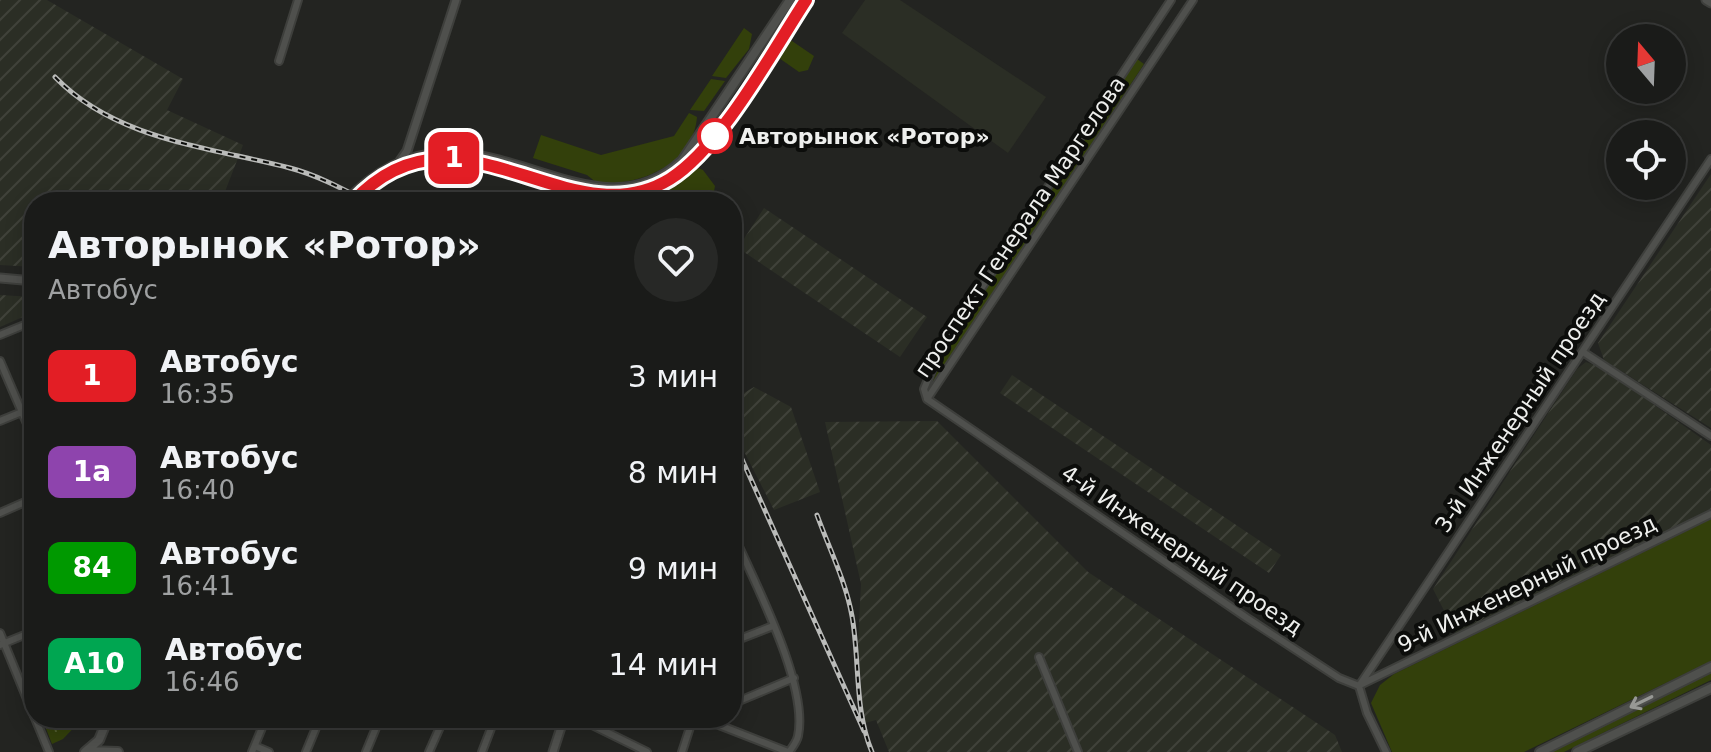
<!DOCTYPE html>
<html lang="ru">
<head>
<meta charset="utf-8">
<style>
  body { margin:0; font-family:"DejaVu Sans",sans-serif; background:#272826; color:#f1f3f6; height:100vh; display:flex; flex-direction:column; font-size:30px; white-space:nowrap }
  * { box-sizing:border-box; margin:0 }
  p { font-size:26px; color:#9fa1a2 }
  .icon { flex:none; width:44px; height:44px; fill:none; stroke:currentColor; stroke-width:2; stroke-linecap:round; stroke-linejoin:round }
  .map { position:relative; flex:1; overflow:hidden }
  .sheet { position:absolute; left:24px; top:192px; width:718px; height:536px; display:flex; flex-direction:column; background:#1a1b19; border-radius:32px; box-shadow:0 4px 20px #0003,0 0 0 2px #383938 }
  .sheet>* { flex:none }
  .badge { padding:0 16px; border-radius:12px; font-size:28px; line-height:52px }
  .needle { width:52px; rotate:341deg }
  .fabs { position:absolute; left:1606px; top:24px; display:grid; gap:16px }
  .fabs a { display:grid; place-items:center; width:80px; height:80px; border-radius:50%; background:#1a1b19; box-shadow:0 4px 20px #0003,0 0 0 2px #383938; font-size:40px }
  .map>.badge { position:absolute; translate:-50% -50%; box-shadow:0 0 0 4px #fff }
  .round { display:grid; place-items:center; flex:none; width:84px; height:84px; border-radius:42px; background:#272826 }
  .headline { display:flex; align-items:center; justify-content:space-between; height:136px; padding:0 24px }
  h1 { font-size:38px; font-weight:600; line-height:60px }
  ul { padding:0; list-style:none }
  li { display:flex; align-items:center; gap:24px; height:96px; padding:0 24px }
  li div { flex:1 }
  li b { display:block; font-size:30px }
  li em { font-style:normal }
  li .badge { min-width:88px; font-weight:700; text-align:center }
  .map>svg:first-child { display:block }
  .built { fill:#2b2e25 }
  .industrial { fill:url(#industrial-furrows) }
  .green { fill:#33400b }
  .forest { fill:url(#forest-crowns) }
  .lines { fill:none; stroke-linecap:round; stroke-linejoin:round }
  .minor-casing { stroke:#3e3f3c; stroke-width:10 }
  .tertiary-casing { stroke:#3e3f3c; stroke-width:11 }
  .secondary-casing { stroke:#3e3f3c; stroke-width:12 }
  .minor { stroke:#4f504d; stroke-width:6 }
  .tertiary { stroke:#4f504d; stroke-width:7 }
  .secondary { stroke:#4f504d; stroke-width:8 }
  .rail-casing { stroke:#babbb9; stroke-width:5 }
  .rail { stroke:#0c0d0b; stroke-width:2; stroke-dasharray:6; stroke-linecap:butt }
  .oneway { stroke:#979895 }
  .line-casing { stroke:#fff; stroke-width:18 }
  .line { stroke:#e31e25; stroke-width:12 }
  .stop-dot { fill:#fff; stroke:#e31e25; stroke-width:4 }
  .labels { text-anchor:middle; dominant-baseline:central; stroke-width:8; stroke-linejoin:round; paint-order:stroke }
  .stop-label { font-size:22px; font-weight:bold; fill:#eeefed; stroke:#0c0d0b; text-anchor:start }
  .street-label { font-size:22px; fill:#eeefed; stroke:#0c0d0b }
</style>
</head>
<body>
<div class="map">
<svg width="1711" height="752" viewBox="0 0 1711 752">
  <defs>
    <pattern id="industrial-furrows" width="10" height="10" patternUnits="userSpaceOnUse" patternTransform="scale(2)"><rect width="10" height="10" fill="#2b2e25"/><path d="M-1 1l2-2M0 10L10 0M9 11l2-2" fill="none" stroke="#40423a"/></pattern>
    <pattern id="forest-crowns" width="20" height="18" patternUnits="userSpaceOnUse" patternTransform="scale(2)"><rect width="20" height="18" fill="#33400b"/><path d="M2 6a3 3 0 1 1 6 0M12 15a3 3 0 1 1 6 0" fill="none" stroke="#515c2f"/></pattern>
  </defs>
  <rect width="100%" height="100%" fill="#232421"/>
  <path class="built" d="M865,0H900L1046,97L1008,153L842,33Z"/>
  <path class="industrial" d="M0,0H47L183,79L167,110L243,145L221,202H34V267L0,265Z
    M1711,174V428L1604,360L1598,343Z
    M764,208L927,317L900,357L738,248Z
    M0,295L34,297V312L0,327Z
    M1586,362L1602,368L1711,445V509L1456,634L1433,589L1577,369Z
    M1012,375L1281,555L1269,573L1000,393Z
    M754,387L791,407L820,492L774,510L732,428V400Z
    M937,421L1088,572L1335,735L1342,752H889L876,720L865,723L863,714L858,642L861,584L825,422Z"/>
  <path class="green" d="M744,28L752,34L749,49L726,78L712,76Z
    M792,41L814,56L808,70L799,72L779,58L787,42Z
    M1137,59L1144,64L930,388L950,342Z
    M711,79L725,81L704,111L690,110Z
    M689,113L697,117C693,165 640,186 597,183L587,175L533,158L541,135L601,155L674,136Z
    M695,167L703,170L715,186L712,202H696L661,188Z
    M1711,519V661L1524,752H1392L1371,703L1380,685L1394,674Z
    M1711,672V680L1564,752H1548Z"/>
  <path class="forest" d="M42,718H83L63,739L52,744Z"/>
  <g class="lines">
    <g class="minor-casing">
      <path id="minor" d="M279,61L298,0
        M0,335L34,321
        M1583,352L1711,436
        M0,361L34,440
        M927,399L1247,618L1339,678L1359,686
        M927,399L1193,0
        M927,399L924,389L940,351L1171,0
        M0,421L34,407
        M0,513L34,498
        M732,531C753,580 809,684 798,736C797,741 792,748 789,752
        M0,633L34,716
        M732,642L773,626
        M0,645L34,631
        M1039,657L1078,752
        M1362,684L1711,514
        M1359,686L1711,159
        M1359,686L1367,713L1386,752
        M732,704L794,678
        M35,718L49,752
        M701,718L788,752
        M564,719L598,718
        M580,719L647,752
        M255,746L269,752
        M252,752L266,718
        M306,752L320,718
        M366,752L380,718
        M429,752L444,718
        M482,752L495,718
        M682,752L693,718"/>
    </g>
    <g class="tertiary-casing">
      <path id="tertiary" d="M1706,0L1711,3
        M398,164L407,151L456,0
        M0,278L34,281
        M553,752L564,718"/>
    </g>
    <g class="secondary-casing">
      <path id="secondary" d="M346,202C468,72 583,253 682,161L790,0
        M353,202C367,187 385,176 404,169C504,132 584,232 670,179C723,146 771,53 806,0
        M87,751L118,752
        M85,752L99,740L108,718
        M1540,752L1711,667
        M1577,752L1711,688"/>
    </g>
    <use href="#minor" class="minor"/>
    <use href="#tertiary" class="tertiary"/>
    <use href="#secondary" class="secondary"/>
    <g class="rail-casing">
      <path id="rail" d="M55,77C116,140 209,147 290,168C317,175 343,189 368,202
        M732,437L864,731
        M817,515C829,548 846,582 852,616C860,661 854,709 872,752"/>
    </g>
    <use href="#rail" class="rail"/>
  </g>
  <defs><path id="oneway-shaft" d="M-6 0H5M1.5-3L5.5 0L1.5 3" fill="none" stroke-width="1.6" stroke-linecap="round" stroke-linejoin="round" transform="scale(2)"/></defs>
  <use class="oneway" href="#oneway-shaft" transform="translate(1641 702) rotate(154)"/>
  <g class="lines">
    <g class="line-casing">
      <path id="line" d="M353,202C458,89 568,242 670,179C721,147 772,52 806,0"/>
    </g>
    <use href="#line" class="line"/>
  </g>
  <circle class="stop-dot" cx="715" cy="136" r="16"/>
  <g class="labels">
    <g class="stop-label">
      <text x="739" y="136">Авторынок «Ротор»</text>
    </g>
    <g class="street-label">
      <text transform="translate(1020 227) rotate(-56)">проспект Генерала Маргелова</text>
      <text transform="translate(1520 412) rotate(-56)">3-й Инженерный проезд</text>
      <text transform="translate(1182 550) rotate(34)">4-й Инженерный проезд</text>
      <text transform="translate(1527 584) rotate(-26)">9-й Инженерный проезд</text>
    </g>
  </g>
</svg>
<div class="fabs">
<a><svg class="needle" viewBox="-14 -14 28 28"><path d="M0-13l5 13h-10z" fill="#e53935"/><path d="M0 13l5-13h-10z" fill="#9fa1a2"/></svg></a>
<a><svg class="icon" aria-label="locate" viewBox="0 0 24 24"><circle cx="12" cy="12" r="6"/><path d="M12 2v4M12 18v4M2 12h4M18 12h4"/></svg></a>
</div>
<b class="badge" style="left:454px;top:158px;background:#e31e25;color:#fff">1</b>
<section class="sheet">
<div class="headline"><div><h1>Авторынок «Ротор»</h1><p>Автобус</p></div><a class="round"><svg class="icon" aria-label="heart" viewBox="0 0 24 24"><path d="M12 20l-8-8c-3-5 5-10 8-4 3-6 11-1 8 4z"/></svg></a></div>
<ul>
<li><span class="badge" style="background:#e31e25;color:#fff">1</span><div><b>Автобус</b><p>16:35</p></div><em>3 мин</em></li>
<li><span class="badge" style="background:#8e44ad;color:#fff">1а</span><div><b>Автобус</b><p>16:40</p></div><em>8 мин</em></li>
<li><span class="badge" style="background:#090;color:#fff">84</span><div><b>Автобус</b><p>16:41</p></div><em>9 мин</em></li>
<li><span class="badge" style="background:#00a651;color:#fff">А10</span><div><b>Автобус</b><p>16:46</p></div><em>14 мин</em></li>
</ul>
</section>
</div>
</body>
</html>
